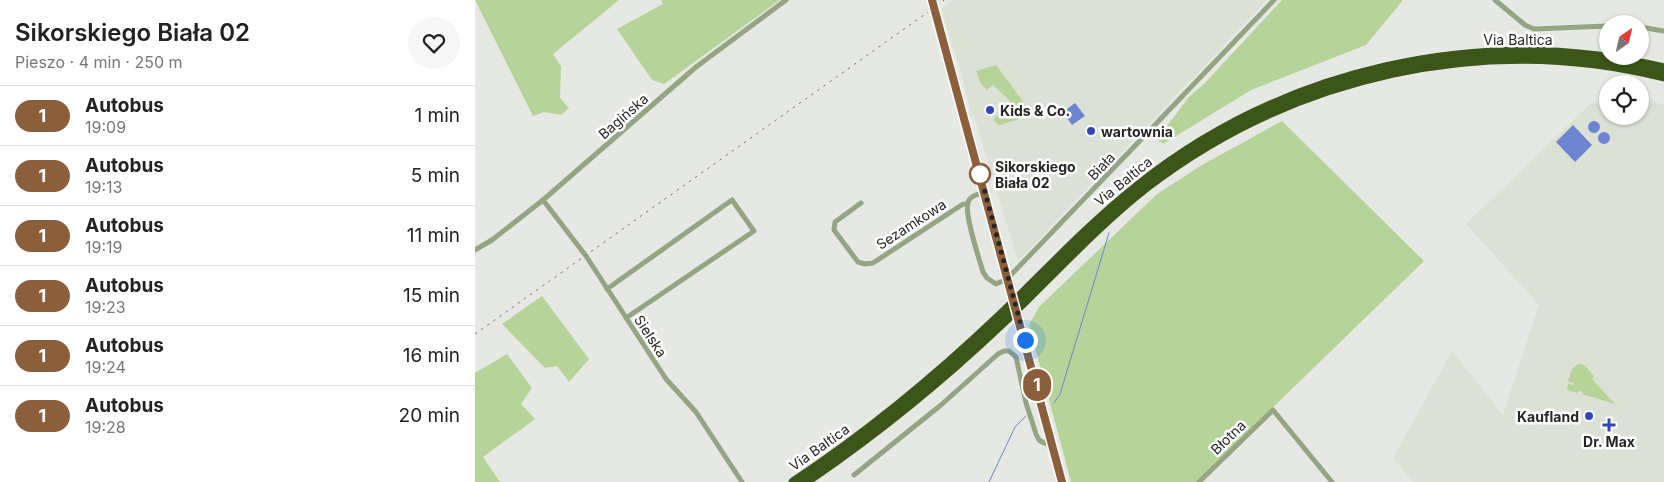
<!DOCTYPE html>
<html lang="pl">
<head>
<meta charset="utf-8">
<style>
  body { margin:0; font-family:Inter,sans-serif; background:#f6f6f6; color:#222; height:100vh; display:flex; flex-direction:column; font-size:19px; white-space:nowrap }
  * { box-sizing:border-box; margin:0 }
  p { font-size:16px; color:#767676 }
  .icon { flex:none; width:28px; height:28px; fill:none; stroke:currentColor; stroke-width:2; stroke-linecap:round; stroke-linejoin:round }
  .map { position:relative; flex:1; overflow:hidden }
  .panel { display:flex; flex-direction:column; background:#fff; width:475px }
  .panel>* { flex:none }
  .badge { padding:0 10px; border-radius:16px; font-size:18px; line-height:32px }
  .needle { width:32px; rotate:34deg }
  .fabs { position:absolute; left:1124px; top:15px; display:grid; gap:10px }
  .fabs a { display:grid; place-items:center; width:50px; height:50px; border-radius:50%; background:#fff; box-shadow:0 1px 4px #0004; font-size:25px }
  .you { position:absolute; width:25px; height:25px; margin:-12px; border:4px solid #fff; border-radius:50%; background:#1a73e8; box-shadow:0 0 0 8px #1a73e833 }
  .map>.badge { position:absolute; translate:-50% -50%; box-shadow:0 0 0 2px #fff }
  .round { display:grid; place-items:center; flex:none; width:52px; height:52px; border-radius:26px; background:#f6f6f6 }
  .headline { display:flex; align-items:center; justify-content:space-between; height:85px; padding:0 15px }
  h1 { font-size:24px; font-weight:600; line-height:38px }
  ul { padding:0; list-style:none }
  li { display:flex; align-items:center; gap:15px; height:60px; padding:0 15px; border-top:1px solid #e0e0e0 }
  li div { flex:1 }
  li b { display:block; font-size:19px }
  li em { font-style:normal }
  li .badge { min-width:55px; font-weight:700; text-align:center }
  main { display:flex; flex:1; min-height:0 }
  .map>svg:first-child { display:block }
  .built { fill:#dbe1d5 }
  .green { fill:#b6d499 }
  .water { fill:#6d85d0 }
  .lines { fill:none; stroke-linecap:round; stroke-linejoin:round }
  .stream { stroke:#6d85d0; stroke-width:1 }
  .minor { stroke:#93a582; stroke-width:5 }
  .tertiary { stroke:#93a582; stroke-width:6 }
  .motorway { stroke:#3b5618; stroke-width:9 }
  .rail { stroke:#737471; stroke-width:1; stroke-dasharray:2.5 5; stroke-linecap:butt }
  .tertiary-bridge { stroke:#93a582; stroke-width:6 }
  .line-casing { stroke:#fff; stroke-width:11 }
  .line { stroke:#8b5e3c; stroke-width:8 }
  .walk { stroke:#262625; stroke-width:5; stroke-dasharray:0 9 }
  .poi-dot { fill:#3146b8; stroke:#fff; stroke-width:2 }
  .stop-dot { fill:#fff; stroke:#8b5e3c; stroke-width:2.5 }
  .labels { text-anchor:middle; dominant-baseline:central; stroke-width:5; stroke-linejoin:round; paint-order:stroke }
  .street-label { font-size:14px; fill:#262625; stroke:#fff }
  .poi-label { font-size:14px; font-weight:bold; fill:#262625; stroke:#fff; text-anchor:start }
  .stop-label { font-size:14px; font-weight:bold; fill:#262625; stroke:#fff; text-anchor:start }
</style>
</head>
<body>
<main>
<section class="panel">
<div class="headline"><div><h1>Sikorskiego Biała 02</h1><p>Pieszo · 4 min · 250 m</p></div><a class="round"><svg class="icon" aria-label="heart" viewBox="0 0 24 24"><path d="M12 20l-8-8c-3-5 5-10 8-4 3-6 11-1 8 4z"/></svg></a></div>
<ul>
<li><span class="badge" style="background:#8b5e3c;color:#fff">1</span><div><b>Autobus</b><p>19:09</p></div><em>1 min</em></li>
<li><span class="badge" style="background:#8b5e3c;color:#fff">1</span><div><b>Autobus</b><p>19:13</p></div><em>5 min</em></li>
<li><span class="badge" style="background:#8b5e3c;color:#fff">1</span><div><b>Autobus</b><p>19:19</p></div><em>11 min</em></li>
<li><span class="badge" style="background:#8b5e3c;color:#fff">1</span><div><b>Autobus</b><p>19:23</p></div><em>15 min</em></li>
<li><span class="badge" style="background:#8b5e3c;color:#fff">1</span><div><b>Autobus</b><p>19:24</p></div><em>16 min</em></li>
<li><span class="badge" style="background:#8b5e3c;color:#fff">1</span><div><b>Autobus</b><p>19:28</p></div><em>20 min</em></li>
</ul>
</section>
<div class="map">
<svg width="1189" height="482" viewBox="0 0 1189 482">
  <rect width="100%" height="100%" fill="#e6e8e4"/>
  <path class="built" d="M478,0H792L543,261L499,115H496L486,72L466,9Z
    M1165,100H1174L1189,105V482H938L918,458L977,351L1028,415L1064,305L991,224L1117,102L1132,101V116H1165Z"/>
  <path class="green" d="M0,0H144L78,54L86,66L85,98L94,108L86,115L69,112L58,116Z
    M186,0H305L189,84L177,80L142,29L188,4Z
    M807,0H928L891,45L776,90L688,144L682,139L714,97L729,84Z
    M521,65L558,115L524,125L518,120L535,101L518,85L512,90L505,82L501,71Z
    M807,121L949,261L721,482H596L554,325L564,307L682,194L727,165Z
    M67,296L114,359L94,382L82,366L70,368L27,324Z
    M32,354L57,388L46,404L60,419L8,457L25,482H0V373Z
    M1103,364L1109,365L1119,376L1117,379L1140,404L1107,394L1108,392L1103,391L1102,393L1092,390L1093,384L1099,385V383L1093,382H1095L1093,381L1097,369Z"/>
  <path class="water" d="M600,103L610,116L597,125L588,112Z
    M1113 127a6 6 0 1 1 12 0a6 6 0 1 1-12 0Z
    M1098,125L1117,145L1100,162L1081,142Z
    M1123 138a6 6 0 1 1 12 0a6 6 0 1 1-12 0Z"/>
  <g class="lines">
    <path class="stream" d="M579,403L585,394L634,233
      M514,482L540,427L551,416"/>
    <path class="minor" d="M1020,0L1050,25L1059,29L1132,26
      M1165,27L1189,31
      M510,193C503,194 496,195 493,202C489,214 504,258 508,272L512,278L521,284L532,279L655,151L799,0
      M68,200L111,256L191,379L221,412L267,482
      M386,203L360,222L359,230L383,262L390,264L398,263L488,204H493
      M0,250L17,240L68,200L221,67L311,0
      M132,289L257,200L279,231L151,318
      M379,475L466,405L523,354L529,351H534L541,357L551,403L561,434L564,440L569,443L578,446
      M724,482L798,410L857,482"/>
    <path class="tertiary" d="M457,0L531,269
      M545,323L587,482"/>
    <path class="motorway" d="M318,482C392,433 460,377 524,316C569,273 612,226 661,187C808,69 1006,24 1189,68
      M331,482C402,434 468,380 530,321C577,276 621,227 672,187C818,75 1010,32 1189,77"/>
    <path class="rail" d="M468,1L469,0
      M0,334L453,12"/>
    <path class="tertiary-bridge" d="M531,269L545,323"/>
  </g>
  <g class="lines">
    <g class="line-casing">
      <path id="line" d="M457,0L587,482"/>
    </g>
    <use href="#line" class="line"/>
    <path class="walk" d="M505,174L550,340"/>
  </g>
  <g class="poi-dot">
    <circle cx="515" cy="110" r="5"/>
    <circle cx="616" cy="131" r="5"/>
    <circle cx="1114" cy="416" r="5"/>
    <path d="M1131.5 417.5h5v5h5v5h-5v5h-5v-5h-5v-5h5z"/>
  </g>
  <circle class="stop-dot" cx="505" cy="174" r="10"/>
  <g class="labels">
    <g class="street-label">
      <text x="1043" y="39">Via Baltica</text>
      <text transform="translate(148 116) rotate(-41)">Bagińska</text>
      <text transform="translate(626 166) rotate(-46)">Biała</text>
      <text transform="translate(648 181) rotate(-39)">Via Baltica</text>
      <text transform="translate(436 224) rotate(-33)">Sezamkowa</text>
      <text transform="translate(176 336) rotate(57)">Sielska</text>
      <text transform="translate(753 437) rotate(-44)">Błotna</text>
      <text transform="translate(344 447) rotate(-35)">Via Baltica</text>
    </g>
    <g class="poi-label">
      <text x="525" y="110">Kids &amp; Co.</text>
      <text x="626" y="131">wartownia</text>
      <text x="1104" y="416" text-anchor="end">Kaufland</text>
      <text x="1134" y="441" text-anchor="middle">Dr. Max</text>
    </g>
    <g class="stop-label">
      <text x="520" y="166">Sikorskiego<tspan x="520" dy="16">Biała 02</tspan></text>
    </g>
  </g>
</svg>
<div class="fabs">
<a><svg class="needle" viewBox="-14 -14 28 28"><path d="M0-13l5 13h-10z" fill="#e53935"/><path d="M0 13l5-13h-10z" fill="#767676"/></svg></a>
<a><svg class="icon" aria-label="locate" viewBox="0 0 24 24"><circle cx="12" cy="12" r="6"/><path d="M12 2v4M12 18v4M2 12h4M18 12h4"/></svg></a>
</div>
<div class="you" style="left:550px;top:340px"></div>
<b class="badge" style="left:562px;top:385px;background:#8b5e3c;color:#fff">1</b>
</div>
</main>
</body>
</html>
